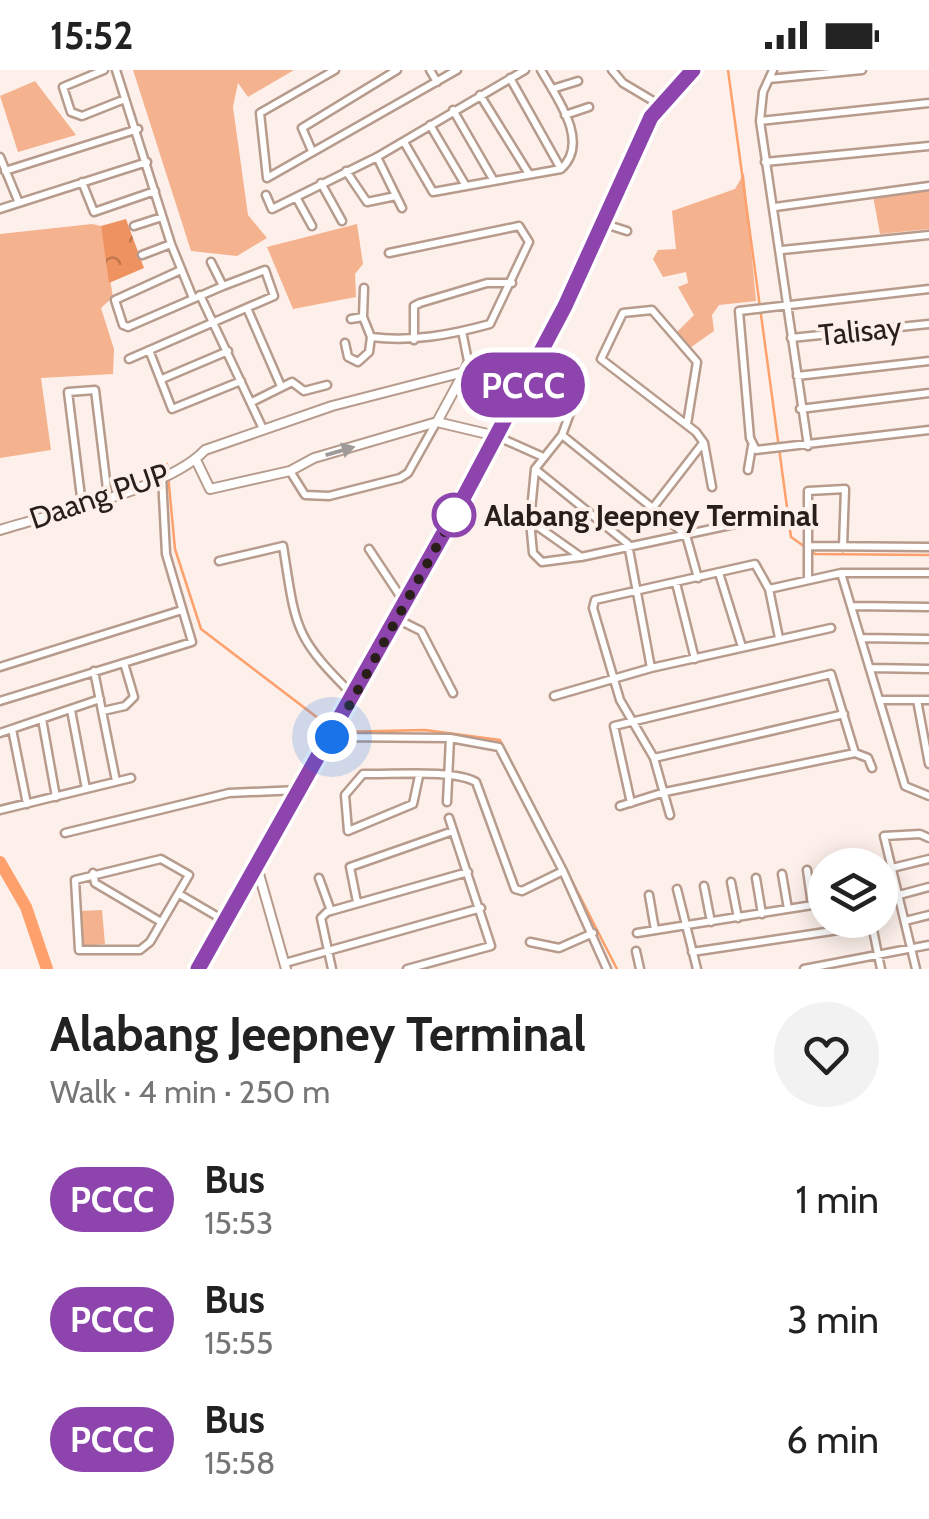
<!DOCTYPE html>
<html lang="en">
<head>
<meta charset="utf-8">
<style>
  body { margin:0; font-family:Cabin,sans-serif; background:#f2f2f2; color:#222; height:100vh; display:flex; flex-direction:column; font-size:38px; white-space:nowrap }
  * { box-sizing:border-box; margin:0 }
  p { font-size:32px; color:#767676 }
  .icon { flex:none; width:55px; height:55px; fill:none; stroke:currentColor; stroke-width:2; stroke-linecap:round; stroke-linejoin:round }
  .map { position:relative; height:899px; overflow:hidden }
  .details { display:flex; flex-direction:column; background:#fff; flex:1 }
  .details>* { flex:none }
  .badge { padding:0 20px; border-radius:32px; font-size:35px; line-height:65px }
  .fabs { position:absolute; left:808px; top:778px; display:grid; gap:20px }
  .fabs a { display:grid; place-items:center; width:90px; height:90px; border-radius:50%; background:#fff; box-shadow:0 5px 25px #0003; font-size:50px }
  .you { position:absolute; width:50px; height:50px; margin:-25px; border:8px solid #fff; border-radius:50%; background:#1a73e8; box-shadow:0 0 0 15px #1a73e833 }
  .map>.badge { position:absolute; translate:-50% -50%; box-shadow:0 0 0 5px #fff }
  .round { display:grid; place-items:center; flex:none; width:105px; height:105px; border-radius:52px; background:#f2f2f2 }
  .headline { display:flex; align-items:center; justify-content:space-between; height:170px; padding:0 50px }
  h1 { font-size:48px; font-weight:700; line-height:75px }
  ul { padding:0; list-style:none }
  li { display:flex; align-items:center; gap:30px; height:120px; padding:0 50px }
  li div { flex:1 }
  li b { display:block; font-size:38px }
  li em { font-style:normal }
  li .badge { min-width:110px; font-weight:700; text-align:center }
  .status { display:flex; justify-content:space-between; align-items:center; height:70px; padding:0 50px; background:#fff; direction:ltr }
  .status svg { height:28px; fill:currentColor }
  .map>svg:first-child { display:block }
  .grass { fill:#f5b28f }
  .forest { fill:url(#forest-crowns) }
  .lines { fill:none; stroke-linecap:round; stroke-linejoin:round }
  .stream { stroke:#fda06c; stroke-width:2.5 }
  .river { stroke:#fda06c; stroke-width:12 }
  .minor-casing { stroke:#b79b8d; stroke-width:11 }
  .tertiary-casing { stroke:#b79b8d; stroke-width:12 }
  .secondary-casing { stroke:#b79b8d; stroke-width:14 }
  .minor { stroke:#fff; stroke-width:6 }
  .tertiary { stroke:#fff; stroke-width:8 }
  .secondary { stroke:#fff; stroke-width:9 }
  .oneway { fill:#9f9a98 }
  .line-casing { stroke:#fff; stroke-width:22 }
  .line { stroke:#8e44ad; stroke-width:15 }
  .walk { stroke:#291e19; stroke-width:10; stroke-dasharray:0 18 }
  .stop-dot { fill:#fff; stroke:#8e44ad; stroke-width:5 }
  .labels { text-anchor:middle; dominant-baseline:central; stroke-width:8; stroke-linejoin:round; paint-order:stroke }
  .street-label { font-size:30px; fill:#291e19; stroke:#fdf0ea }
  .stop-label { font-size:30px; font-weight:bold; fill:#291e19; stroke:#fdf0ea; text-anchor:start }
</style>
</head>
<body>
<div class="status"><b>15:52</b><svg viewBox="0 0 49 12"><path d="M0 12V9h3v3zM5 12V6h3v6zM10 12V3h3v9zM15 12V0h3v12zM26 1h20v11H26zM47 4h2v5h-2z"/></svg></div>
<div class="map">
<svg width="929" height="899" viewBox="0 0 929 899">
  <defs>
    <pattern id="forest-crowns" width="20" height="18" patternUnits="userSpaceOnUse" patternTransform="scale(2.5)"><rect width="20" height="18" fill="#ee925f"/><path d="M2 6a3 3 0 1 1 6 0M12 15a3 3 0 1 1 6 0" fill="none" stroke="#c1774e"/></pattern>
  </defs>
  <rect width="100%" height="100%" fill="#fdf0ea"/>
  <path class="grass" d="M133,0H294L248,27L238,13L233,37L248,145L267,168L237,186L191,181Z
    M35,11L76,65L18,82L0,26Z
    M744,103L756,231L719,235L712,245L714,261L687,280L674,265L694,245L678,217L688,213L686,202L663,207L653,189L658,180L676,179L672,141L735,119Z
    M929,119V159L880,164L873,126Z
    M92,154L101,156L113,227L101,238L114,279L113,304L41,308L51,380L0,388V164Z
    M357,154L363,194L355,204L356,227L293,239L267,177Z
    M102,840L105,874L82,876L79,841Z"/>
  <path class="forest" d="M126,149L144,198L109,213L101,156Z"/>
  <g class="lines">
    <path class="stream" d="M728,0L791,467L815,484L929,485
      M167,394L175,479L201,559L331,658
      M337,662L425,660L500,670L617,899"/>
    <path class="river" d="M0,792L26,837L47,899"/>
    <g class="minor-casing">
      <path id="minor" d="M104,0L63,17L71,42L82,46L125,29
        M116,0L171,174L193,228
        M335,0L260,43L267,108L457,0
        M430,0L437,12
        M612,0L623,13L660,35
        M773,0L763,22L760,51L808,376
        M510,8L561,99
        M769,9L862,0
        M552,19L578,11
        M480,25L529,104
        M453,40L494,111
        M565,45L589,37
        M760,51L929,33
        M430,55L466,116
        M404,72L433,122L561,99C591,72 556,27 541,0
        M312,81L302,58L397,0
        M0,87L19,133
        M377,87L402,138
        M765,92L929,76
        M5,101L138,59
        M346,101L367,132L396,126
        M82,112L94,142L155,121
        M321,113L342,151
        M266,125L272,139L377,87L525,0
        M296,127L312,156
        M775,137L929,116
        M0,139L147,92
        M602,153L627,161
        M134,156L162,147
        M782,180L929,165
        M142,185L171,174
        M181,200L115,230L123,255L128,257L223,216L211,192
        M929,219L739,241L750,368L756,380L929,360
        M200,225L263,359
        M247,238L280,314
        M363,247L371,267C412,272 450,265 490,254L529,172L519,156L389,183
        M351,249L363,247L364,218
        M462,261L468,291L464,302
        M791,268L929,254
        M414,270V236L420,233L487,213H512
        M345,273L348,287L358,292L369,282L371,267
        M149,280L172,339L241,311
        M129,289L274,226L265,200L223,216
        M797,306L929,291
        M162,309L228,281
        M252,332L292,312L304,321L327,315
        M572,338L562,365L535,399L628,474L651,598
        M800,339L929,323
        M687,354L697,292L652,240L623,243L601,289L696,362L704,373L712,417
        M562,365L686,465L698,508
        M496,366L541,386
        M535,399L530,451L581,487L763,448
        M748,400L752,376
        M290,401L305,425L329,426L400,408L408,403L436,353
        M82,435L68,322L95,320L108,427
        M655,435L703,373
        M530,451L533,483L542,492L580,487
        M809,476L929,477
        M369,479L404,532
        M219,491L283,476C296,558 293,566 354,626
        M719,503L742,577
        M841,503L905,716L929,726
        M808,510V421L845,419L843,477
        M676,513L695,589
        M769,519L841,503H929
        M852,536L929,537
        M397,549L421,561L453,623
        M861,568L929,569
        M0,597L182,540
        M870,598L929,599
        M94,601L116,711
        M554,626L651,598L831,558
        M880,630H929
        M917,630L929,694
        M0,631L192,572L166,484L162,407
        M71,640L86,719
        M103,641L125,636L134,627L124,593
        M42,649L56,727
        M12,659L27,734
        M0,663L100,629
        M332,667L450,668L499,677L563,801L607,899
        M654,688L844,644
        M419,706L413,734L348,761L345,725L363,704C391,705 453,699 476,712L515,819L522,821L563,801
        M447,732L450,668
        M631,733L614,656L831,604L855,683
        M620,736L665,722L855,683L868,688L872,698
        M0,740L131,708
        M670,745L654,688L620,630L593,538L595,530L755,494L769,519L779,568
        M65,763L229,723L299,720
        M161,789L189,805L150,872L140,880H79L75,810Z
        M859,792L860,795
        M892,798L929,789
        M807,800L812,835
        M93,803L95,813L161,852
        M782,804L788,839
        M319,808L331,841
        M756,808L762,844
        M731,812L738,848
        M704,816L711,852
        M677,819L697,899
        M179,824L225,851
        M649,825L655,860
        M899,825L929,817
        M357,832L350,797L453,761
        M871,850L881,899
        M905,851L929,845
        M637,863L825,833
        M530,872L559,878L593,863
        M636,881L640,899
        M692,882L872,855
        M285,893L481,838
        M332,899L321,848L327,842L468,802
        M407,899L491,876L449,748
        M804,899L929,875
        M916,899L884,766L920,764L929,768"/>
    </g>
    <g class="tertiary-casing">
      <path id="tertiary" d="M437,352L464,302
        M196,390L210,419L290,401L314,388L437,352L496,366
        M0,460C54,443 169,419 205,380L332,336L464,302
        M257,797L286,899"/>
    </g>
    <g class="secondary-casing">
      <path id="secondary" d="M198,899L460,434L565,236L651,47L693,0"/>
    </g>
    <use href="#minor" class="minor"/>
    <use href="#tertiary" class="tertiary"/>
    <use href="#secondary" class="secondary"/>
  </g>
  <defs><path id="oneway-solid" d="M-6-.8H1V-3.2L6.5 0L1 3.2V.8H-6Z" transform="scale(2.5)"/></defs>
  <use class="oneway" href="#oneway-solid" transform="translate(340 381) rotate(-16)"/>
  <g class="lines">
    <g class="line-casing">
      <path id="line" d="M198,899L460,434L565,236L651,47L693,0"/>
    </g>
    <use href="#line" class="line"/>
    <path class="walk" d="M332,667L460,434L454,445"/>
  </g>
  <circle class="stop-dot" cx="454" cy="445" r="20"/>
  <g class="labels">
    <g class="street-label">
      <text transform="translate(860 261) rotate(-6)">Talisay</text>
      <text transform="translate(99 426) rotate(-19)">Daang PUP</text>
    </g>
    <g class="stop-label">
      <text x="484" y="445">Alabang Jeepney Terminal</text>
    </g>
  </g>
</svg>
<div class="fabs">
<a><svg class="icon" aria-label="layers" viewBox="0 0 24 24"><path d="M12 4l9 5-9 5-9-5zM3 14l9 5 9-5"/></svg></a>
</div>
<div class="you" style="left:332px;top:667px"></div>
<b class="badge" style="left:523px;top:315px;background:#8e44ad;color:#fff">PCCC</b>
</div>
<section class="details">
<div class="headline"><div><h1>Alabang Jeepney Terminal</h1><p>Walk · 4 min · 250 m</p></div><a class="round"><svg class="icon" aria-label="heart" viewBox="0 0 24 24"><path d="M12 20l-8-8c-3-5 5-10 8-4 3-6 11-1 8 4z"/></svg></a></div>
<ul>
<li><span class="badge" style="background:#8e44ad;color:#fff">PCCC</span><div><b>Bus</b><p>15:53</p></div><em>1 min</em></li>
<li><span class="badge" style="background:#8e44ad;color:#fff">PCCC</span><div><b>Bus</b><p>15:55</p></div><em>3 min</em></li>
<li><span class="badge" style="background:#8e44ad;color:#fff">PCCC</span><div><b>Bus</b><p>15:58</p></div><em>6 min</em></li>
</ul>
</section>
</body>
</html>
